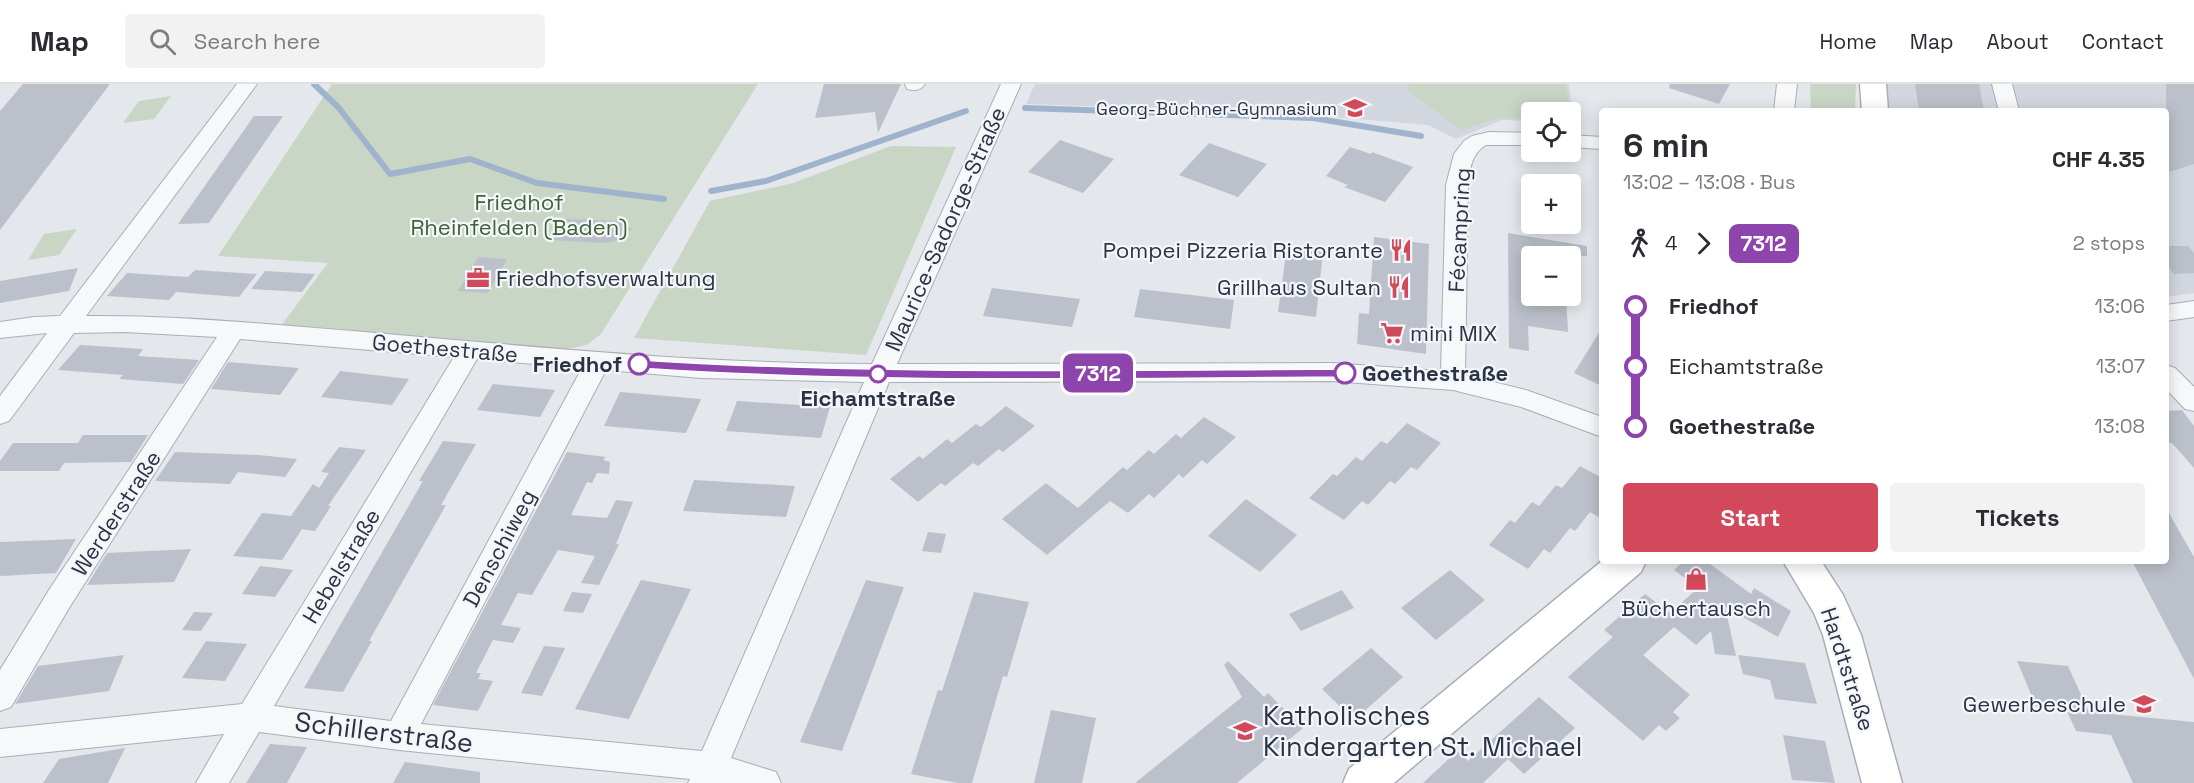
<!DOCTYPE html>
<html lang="en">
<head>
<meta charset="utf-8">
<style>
  body { margin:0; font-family:"Space Grotesk",sans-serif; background:#f2f2f3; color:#2b2b33; height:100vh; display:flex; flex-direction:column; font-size:22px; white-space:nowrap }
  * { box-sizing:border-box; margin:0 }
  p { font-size:20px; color:#7c7c81 }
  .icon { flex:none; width:33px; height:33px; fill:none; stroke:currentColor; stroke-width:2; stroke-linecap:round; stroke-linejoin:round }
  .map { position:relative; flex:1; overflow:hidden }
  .drawer { position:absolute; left:1599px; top:24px; width:570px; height:456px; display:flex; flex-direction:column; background:#fff; border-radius:6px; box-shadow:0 3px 15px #0003 }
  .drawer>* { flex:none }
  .badge { padding:0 12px; border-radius:9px; font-size:21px; line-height:39px }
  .controls { position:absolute; left:1521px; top:18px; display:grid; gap:12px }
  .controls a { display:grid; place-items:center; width:60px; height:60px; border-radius:6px; background:#fff; box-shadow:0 3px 15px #0003; font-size:30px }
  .map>.badge { position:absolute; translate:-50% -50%; box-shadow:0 0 0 3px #fff }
  .legs { display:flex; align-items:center; gap:9px; height:66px; padding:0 24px; font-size:20px }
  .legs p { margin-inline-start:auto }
  .head { display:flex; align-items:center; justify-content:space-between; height:102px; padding:0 24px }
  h1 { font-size:33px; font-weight:600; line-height:45px }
  .action { display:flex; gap:12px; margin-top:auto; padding:12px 24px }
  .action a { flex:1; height:69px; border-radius:6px; background:#d1495b; color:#fff; font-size:24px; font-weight:600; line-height:69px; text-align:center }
  .action a+a { background:#f2f2f3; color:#2b2b33 }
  ul { padding:0 24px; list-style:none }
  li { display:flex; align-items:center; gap:21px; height:60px; font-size:22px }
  li i { display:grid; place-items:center; width:9px; height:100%; margin:0 8px; background:currentColor }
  li i::after { content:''; width:15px; height:15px; margin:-8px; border:4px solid; border-radius:50%; background:#fff }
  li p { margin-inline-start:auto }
  li:first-child i { background:linear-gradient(#0000 50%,currentColor 0) }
  li:last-child i { background:linear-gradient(currentColor 50%,#0000 0) }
  header { display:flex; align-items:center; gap:36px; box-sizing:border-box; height:84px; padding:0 30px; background:#fff; border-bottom:2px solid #e1e1e2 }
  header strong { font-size:28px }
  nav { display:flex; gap:33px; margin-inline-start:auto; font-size:21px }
  .search { width:420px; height:54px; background:#f2f2f3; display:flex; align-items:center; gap:15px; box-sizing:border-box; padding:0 21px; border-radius:6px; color:#7c7c81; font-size:22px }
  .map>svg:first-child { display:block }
  .built { fill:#d2d6de }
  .green { fill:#c9d6c5 }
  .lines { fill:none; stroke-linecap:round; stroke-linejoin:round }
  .stream { stroke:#9fb4cc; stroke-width:6 }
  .building { fill:#bbc0ca }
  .street-casing { stroke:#a9aeb7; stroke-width:2 }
  .secondary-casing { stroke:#a9aeb7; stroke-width:3 }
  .street { fill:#f7f8fa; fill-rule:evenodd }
  .secondary { fill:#fff; fill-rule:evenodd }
  .line-1 { fill:#8e44ad; stroke:#fff; stroke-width:1.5 }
  .stop-1-dot { fill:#fff; stroke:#8e44ad; stroke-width:3 }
  .labels { text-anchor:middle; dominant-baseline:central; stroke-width:4.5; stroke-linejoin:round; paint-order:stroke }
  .far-poi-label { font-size:18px; fill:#2b3445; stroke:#f4f6f9; text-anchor:end }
  .park-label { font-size:22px; fill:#3f6138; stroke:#f4f6f9 }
  .street-label { font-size:22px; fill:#2b3445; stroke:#f4f6f9 }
  .poi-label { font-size:22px; fill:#2b3445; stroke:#f4f6f9; text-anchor:end }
  .stop-label { font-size:22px; font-weight:bold; fill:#2b3445; stroke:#f4f6f9; text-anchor:end }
  .near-poi-label { font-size:27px; fill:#2b3445; stroke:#f4f6f9; text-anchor:start }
  .near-street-label { font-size:27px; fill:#2b3445; stroke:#f4f6f9 }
</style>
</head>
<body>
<header>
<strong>Map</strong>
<div class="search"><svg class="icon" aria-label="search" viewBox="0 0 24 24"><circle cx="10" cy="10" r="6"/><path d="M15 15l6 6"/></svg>Search here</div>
<nav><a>Home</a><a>Map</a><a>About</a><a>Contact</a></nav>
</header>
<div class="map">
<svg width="2194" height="699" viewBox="0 0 2194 699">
  <rect width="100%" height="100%" fill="#e4e7ec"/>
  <path class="built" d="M1035,0H1569L1573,39H1571L1570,28H1532L1531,37L1502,36L1456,55L1428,41L1298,30L1026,20Z
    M1884,0H2194V209L2166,213V27H1888Z"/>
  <path class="green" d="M332,0H758L601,250L587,261L567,265L280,243L328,179L218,172Z
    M1409,0H1566L1570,28H1532L1531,35L1499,34L1461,46L1408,7Z
    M1810,0H1856L1855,27H1811Z
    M171,12L154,35L123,39L139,17Z
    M891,62L956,63L866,271L634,254L710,117L793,99Z
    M77,145L59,171L28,176L44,150Z"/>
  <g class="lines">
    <path class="stream" d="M314,0L339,24L390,90L470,75L537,99L664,115
      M1025,24L1313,34L1421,52
      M711,107L766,97L966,27"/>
  </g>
  <path class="building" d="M23,0H110L0,146V27Z
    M824,0H901L878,49L875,28L815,34Z
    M1670,0H1730L1719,20L1669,4Z
    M1915,0H1979L1984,27H1919Z
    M2166,0H2194V80L2166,89Z
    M254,32H283L209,139L178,140Z
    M1060,56L1114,75L1083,109L1028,88Z
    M1209,59L1267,80L1238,113L1179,91Z
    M1350,63L1371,70L1372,68L1413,83L1385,118L1344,103L1348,101L1326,92Z
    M564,135L620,137L632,145L622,154L612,158L601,159L551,156Z
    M1508,149L1587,162V172H1526L1527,212H1566L1568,248L1528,242L1529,267L1509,264Z
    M1374,153L1429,160L1426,270L1357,260L1359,229L1369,230Z
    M2166,162H2188L2194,169V189L2174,190L2166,180Z
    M1287,163L1323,168L1316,233L1278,228Z
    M478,173L507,175L488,209L458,207Z
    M78,184L69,207L0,219V197Z
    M195,186L257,190L239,213L176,208L169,216L107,212L127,189L188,193Z
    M265,187L315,190L302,208L251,205Z
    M992,204L1080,215L1072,243L983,232Z
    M1140,205L1234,216L1230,245L1134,233Z
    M1602,244V302L1574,289Z
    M80,261L143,265L138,272L199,276L183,300L119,295L123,291L58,286Z
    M228,278L299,284L280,311L211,305Z
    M340,287L409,295L392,321L321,313Z
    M493,300L555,306L540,333L477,326Z
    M620,308L701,315L686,349L604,342Z
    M737,317L830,323L821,354L726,347Z
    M1006,322L1035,342L1003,368L999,365L978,382L973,379L945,402L941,399L918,418L890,395L919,372L923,375L947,355L952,359L976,340L981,343Z
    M2182,326L2194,342V384L2172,359H2166V327Z
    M1204,333L1236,353L1207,380L1202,376L1183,394L1179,390L1154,414L1149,410L1128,429L1110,417L1047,471L1002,435L1046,399L1078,424L1123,383L1127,386L1149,366L1154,370L1176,350L1181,354Z
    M1407,339L1441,359L1417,386L1411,383L1395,400L1390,397L1368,421L1362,417L1344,436L1309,414L1333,390L1337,392L1356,373L1362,377L1381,357L1387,360Z
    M83,351H148L131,378L64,379L59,387H0V377L13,359H78Z
    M443,357L476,360L441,421H446L369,557H372L343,608L304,604L423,397H419Z
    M339,363L366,366L328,422H331L315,447L302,445L282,476L233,472L262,429L291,432L313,400L319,404L329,389L321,388Z
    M175,368L259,371L297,375L285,393L238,388L230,400L155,397Z
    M567,368L606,373L603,376L610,378L609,390L597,389L592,399L587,398L571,431L607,434L616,416L633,418L616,460H619L599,501L581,499L595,472L558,466L532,511L518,509L501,541L521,544L513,559L493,556L476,589H481L478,595L493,597L478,627L433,621Z
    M1580,382L1602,394V435L1590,428L1575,447L1570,444L1550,469L1544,465L1528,485L1489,461L1510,436L1515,439L1532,418L1539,422L1556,401L1562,404Z
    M694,396L795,402L786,433L683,427Z
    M1246,415L1297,451L1260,488L1208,452Z
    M2166,424L2194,473V595L2132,477H2166Z
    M928,448L946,450L941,469L922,467Z
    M76,455L56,489L0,492V458Z
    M191,465L174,498L87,501L107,469Z
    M1684,477H1706L1751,510L1754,504L1791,527L1778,553L1725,523L1736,572L1715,570L1711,547L1696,561L1674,543L1643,571L1690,611L1673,628L1680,634L1666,647L1659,641L1643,657L1568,593L1613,553L1604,546L1645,510L1670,529L1698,504L1674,486Z
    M260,482L293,486L275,513L242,510Z
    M1450,486L1485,516L1436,556L1401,524Z
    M641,496L691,505L629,635L575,625Z
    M866,496L904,503L842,667L800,658Z
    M1342,506L1354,524L1301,547L1289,530Z
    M572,508L592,510L583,529L563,527Z
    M974,508L1029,518L1007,593L1003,592L972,699H958L911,690L938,606L942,607Z
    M194,528L213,529L201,547L182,546Z
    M206,557L247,560L225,597L182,594Z
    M544,562L565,564L542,612L521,609Z
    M1371,564L1403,593L1354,636L1322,605Z
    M124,571L109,607L15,620L38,582Z
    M1738,571L1805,579L1817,620L1775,615L1770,596L1743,590Z
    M1228,577L1264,613L1268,609L1303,644L1237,699H1135L1242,613L1224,581Z
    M2017,577L2068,582L2089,628L2194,638V699H2133L2111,651L2076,647L2066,625L2036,622Z
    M1539,613L1575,644L1524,690L1508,675L1483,699H1423L1457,667L1468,677Z
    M1051,626L1096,634L1082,699H1034Z
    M1783,651L1825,657L1835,699L1792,696Z
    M270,660L307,663L287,699H246Z
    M125,664L108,699H43L59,675Z
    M405,678L480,688V699H393Z"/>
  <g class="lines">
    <g class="street-casing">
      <path id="street" d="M237,0H257L86,232C175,231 264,240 353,247C526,262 699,280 872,280L1001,0H1021L897,280L1332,279L1441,287L1446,101L1454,70L1464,57L1472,52L1489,48L1532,49V61H1486C1471,70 1470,85 1468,101L1465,291L1526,306L1602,333V353L1521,323L1453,306L1332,297L889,298L731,674L776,688L781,699H688L690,695L399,666L259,648L229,699H196L224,650L0,673V645L242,620L454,273L240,255L69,524L11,623L0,627V586L49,506L217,253L125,248L74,249L9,337L0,340V312L47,249L0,254V238L34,233L60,232ZM477,275L582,284L391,637L274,622ZM606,286L701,294L864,298L702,667L421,640Z
        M905,0H925C920,7 915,7 907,5Z
        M1777,0H1797L1794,27H1774Z
        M1992,0H2012L2019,27H1999Z
        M1570,51L1602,53V65L1570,63Z
        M2194,217V233L2166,237V221Z
        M2166,281L2175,284L2194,303V327L2185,325L2166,305Z"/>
    </g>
    <g class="secondary-casing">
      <path id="secondary" d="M1860,0H1886L1888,27H1862Z
        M1602,477H1646L1641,488L1394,699H1343L1349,685Z
        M1783,477H1821L1843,511L1861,551L1902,699H1862L1823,551L1814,529Z"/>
    </g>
    <use href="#street" class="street"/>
    <use href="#secondary" class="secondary"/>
  </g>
  <path class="line-1" d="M639,276C874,291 1110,286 1345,285L1350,289L1345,293C1110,294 874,300 639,284L634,280Z"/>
  <defs>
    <g id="school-bare" transform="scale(1.8)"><path d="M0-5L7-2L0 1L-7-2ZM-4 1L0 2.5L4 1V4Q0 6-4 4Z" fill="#d1495b" stroke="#f4f6f9" stroke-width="2.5" paint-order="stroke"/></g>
    <g id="restaurant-bare" transform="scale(1.8)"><path d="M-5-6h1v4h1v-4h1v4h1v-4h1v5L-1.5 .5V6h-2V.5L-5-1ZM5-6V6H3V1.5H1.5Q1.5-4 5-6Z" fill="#d1495b" stroke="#f4f6f9" stroke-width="2.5" paint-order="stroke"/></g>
    <g id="office-bare" transform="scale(1.8)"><path d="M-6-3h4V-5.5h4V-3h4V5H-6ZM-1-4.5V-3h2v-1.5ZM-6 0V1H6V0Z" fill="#d1495b" stroke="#f4f6f9" stroke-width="2.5" paint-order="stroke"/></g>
    <g id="supermarket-bare" transform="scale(1.8)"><path d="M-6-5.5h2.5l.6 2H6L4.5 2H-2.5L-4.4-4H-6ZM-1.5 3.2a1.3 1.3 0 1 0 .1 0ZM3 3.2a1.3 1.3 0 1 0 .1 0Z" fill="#d1495b" stroke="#f4f6f9" stroke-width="2.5" paint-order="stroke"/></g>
    <g id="shop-bare" transform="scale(1.8)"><path d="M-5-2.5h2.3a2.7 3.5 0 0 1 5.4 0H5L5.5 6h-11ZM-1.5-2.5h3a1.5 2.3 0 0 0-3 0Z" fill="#d1495b" stroke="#f4f6f9" stroke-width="2.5" paint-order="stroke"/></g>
  </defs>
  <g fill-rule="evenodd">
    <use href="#school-bare" x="1355" y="24"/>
    <use href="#restaurant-bare" x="1401" y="166"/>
    <use href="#office-bare" x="478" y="194"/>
    <use href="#restaurant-bare" x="1399" y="203"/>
    <use href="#supermarket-bare" x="1392" y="249"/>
    <use href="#shop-bare" x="1696" y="495"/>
    <use href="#school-bare" x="2144" y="620"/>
    <use href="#school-bare" x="1245" y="647"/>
  </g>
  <g class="stop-1-dot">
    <circle cx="639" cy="280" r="10"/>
    <circle cx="1345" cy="289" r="10"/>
    <circle cx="878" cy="290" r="8"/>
  </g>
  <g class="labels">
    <g class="far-poi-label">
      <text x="1337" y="24">Georg-Büchner-Gymnasium</text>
    </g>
    <g class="park-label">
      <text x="519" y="118">Friedhof<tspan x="519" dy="25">Rheinfelden (Baden)</tspan></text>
    </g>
    <g class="street-label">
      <text transform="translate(945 145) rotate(-66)">Maurice-Sadorge-Straße</text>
      <text transform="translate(1459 146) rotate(-87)">Fécampring</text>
      <text transform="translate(445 264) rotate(5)">Goethestraße</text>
      <text transform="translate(116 429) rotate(-57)">Werderstraße</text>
      <text transform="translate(499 464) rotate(-62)">Denschiweg</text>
      <text transform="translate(341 482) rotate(-59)">Hebelstraße</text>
      <text transform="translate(1848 585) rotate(72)">Hardtstraße</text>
    </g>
    <g class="poi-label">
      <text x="1383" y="166">Pompei Pizzeria Ristorante</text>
      <text x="496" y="194" text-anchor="start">Friedhofsverwaltung</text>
      <text x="1381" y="203">Grillhaus Sultan</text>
      <text x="1410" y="249" text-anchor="start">mini MIX</text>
      <text x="1696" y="524" text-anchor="middle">Büchertausch</text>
      <text x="2126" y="620">Gewerbeschule</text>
    </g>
    <g class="stop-label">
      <text x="622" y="280">Friedhof</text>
      <text x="1362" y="289" text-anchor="start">Goethestraße</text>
      <text x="878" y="314" text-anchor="middle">Eichamtstraße</text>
    </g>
    <g class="near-poi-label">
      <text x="1263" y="631">Katholisches<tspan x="1263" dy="31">Kindergarten St. Michael</tspan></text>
    </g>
    <g class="near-street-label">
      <text transform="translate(384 648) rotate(7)">Schillerstraße</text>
    </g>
  </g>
</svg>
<div class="controls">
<a><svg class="icon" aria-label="locate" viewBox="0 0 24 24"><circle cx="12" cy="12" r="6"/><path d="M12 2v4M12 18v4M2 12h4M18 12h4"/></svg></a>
<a>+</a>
<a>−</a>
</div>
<b class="badge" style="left:1098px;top:289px;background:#8e44ad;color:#fff">7312</b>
<section class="drawer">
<div class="head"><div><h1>6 min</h1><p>13:02 – 13:08 · Bus</p></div><b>CHF 4.35</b></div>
<div class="legs"><svg class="icon" aria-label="walk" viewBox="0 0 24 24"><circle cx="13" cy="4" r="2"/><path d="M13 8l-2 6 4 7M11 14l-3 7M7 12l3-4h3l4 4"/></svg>4<svg class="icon" aria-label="forward" viewBox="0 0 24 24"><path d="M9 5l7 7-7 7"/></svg><b class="badge" style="background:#8e44ad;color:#fff">7312</b><p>2 stops</p></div>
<ul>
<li><i style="color:#8e44ad"></i><b>Friedhof</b><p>13:06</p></li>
<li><i style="color:#8e44ad"></i><span>Eichamtstraße</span><p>13:07</p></li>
<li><i style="color:#8e44ad"></i><b>Goethestraße</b><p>13:08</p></li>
</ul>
<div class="action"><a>Start</a><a>Tickets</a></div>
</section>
</div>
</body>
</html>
